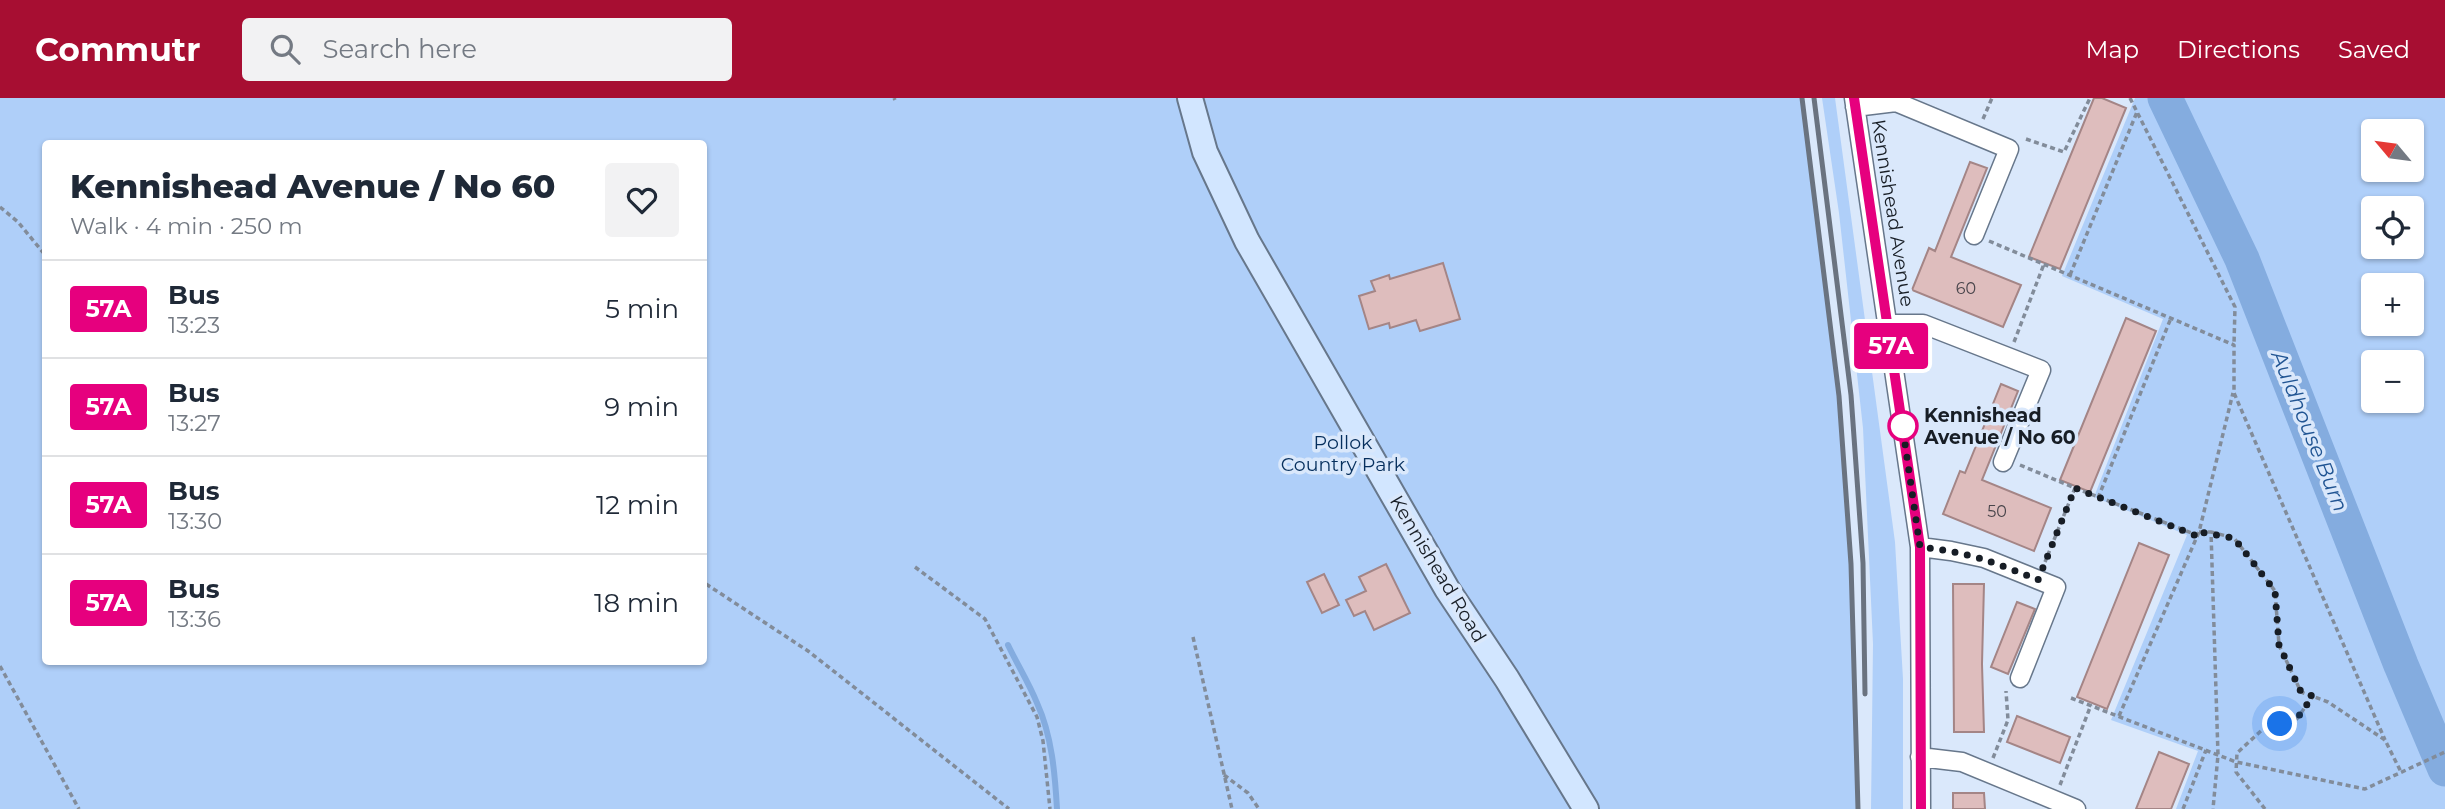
<!DOCTYPE html>
<html lang="en">
<head>
<meta charset="utf-8">
<style>
  body { margin:0; font-family:Montserrat,sans-serif; background:#f2f2f3; color:#1f2937; height:100vh; display:flex; flex-direction:column; font-size:26px; white-space:nowrap }
  * { box-sizing:border-box; margin:0 }
  p { font-size:23px; color:#747a83 }
  .icon { flex:none; width:38px; height:38px; fill:none; stroke:currentColor; stroke-width:2; stroke-linecap:round; stroke-linejoin:round }
  .map { position:relative; flex:1; overflow:hidden }
  .details { position:absolute; left:42px; top:42px; width:665px; height:525px; display:flex; flex-direction:column; background:#fff; border-radius:7px; box-shadow:0 2px 5px #0004 }
  .details>* { flex:none }
  .badge { padding:0 14px; border-radius:5px; font-size:24px; line-height:46px }
  .needle { width:46px; rotate:299deg }
  .tools { position:absolute; left:2361px; top:21px; display:grid; gap:14px }
  .tools a { display:grid; place-items:center; width:63px; height:63px; border-radius:7px; background:#fff; box-shadow:0 2px 5px #0004; font-size:35px }
  .you { position:absolute; width:35px; height:35px; margin:-18px; border:5px solid #fff; border-radius:50%; background:#1a73e8; box-shadow:0 0 0 10px #1a73e833 }
  .map>.badge { position:absolute; translate:-50% -50%; box-shadow:0 0 0 4px #fff }
  .round { display:grid; place-items:center; flex:none; width:74px; height:74px; border-radius:7px; background:#f2f2f3 }
  .headline { display:flex; align-items:center; justify-content:space-between; height:119px; padding:0 28px }
  h1 { font-size:33px; font-weight:800; line-height:52px }
  ul { padding:0; list-style:none }
  li { display:flex; align-items:center; gap:21px; height:98px; padding:0 28px; border-top:2px solid #e0e1e3 }
  li div { flex:1 }
  li b { display:block; font-size:26px }
  li em { font-style:normal }
  li .badge { min-width:77px; font-weight:700; text-align:center }
  header { display:flex; align-items:center; gap:42px; box-sizing:border-box; height:98px; padding:0 35px; background:#a70e32; color:#fff }
  header strong { font-size:33px }
  nav { display:flex; gap:38px; margin-inline-start:auto; font-size:24px }
  .search { width:490px; height:63px; background:#f2f2f3; display:flex; align-items:center; gap:18px; box-sizing:border-box; padding:0 24px; border-radius:7px; color:#747a83; font-size:26px }
  .map>svg:first-child { display:block }
  .green { fill:#afcff9; fill-rule:evenodd }
  .lines { fill:none; stroke-linecap:round; stroke-linejoin:round }
  .stream { stroke:#84acdf; stroke-width:6 }
  .river { stroke:#84acdf; stroke-width:35 }
  .building { fill:#debdbd; stroke:#a48586; stroke-width:2 }
  .street-casing { stroke:#67778b; stroke-width:21 }
  .secondary-casing { stroke:#67778b; stroke-width:28 }
  .path { stroke:#828c9a; stroke-width:3.5; stroke-dasharray:5 3.5; stroke-linecap:butt }
  .street { stroke:#fff; stroke-width:18 }
  .secondary { stroke:#d2e6ff; stroke-width:24 }
  .rail { stroke:#6a7380; stroke-width:5 }
  .line-casing { stroke:#fff; stroke-width:16 }
  .line { stroke:#e6007e; stroke-width:10 }
  .walk { stroke:#171d25; stroke-width:7; stroke-dasharray:0 12.6 }
  .stop-dot { fill:#fff; stroke:#e6007e; stroke-width:3.5 }
  .labels { text-anchor:middle; dominant-baseline:central; stroke-width:7; stroke-linejoin:round; paint-order:stroke }
  .number-label { font-size:16px; fill:#49454b }
  .street-label { font-size:19px; fill:#171d25; stroke:#dae8fb }
  .stop-label { font-size:19px; font-weight:bold; fill:#171d25; stroke:#dae8fb; text-anchor:start }
  .park-label { font-size:19px; fill:#062f5d; stroke:#dae8fb }
  .water-label { font-size:21px; font-style:italic; fill:#215593; stroke:#dae8fb }
</style>
</head>
<body>
<header>
<strong>Commutr</strong>
<div class="search"><svg class="icon" aria-label="search" viewBox="0 0 24 24"><circle cx="10" cy="10" r="6"/><path d="M15 15l6 6"/></svg>Search here</div>
<nav><a>Map</a><a>Directions</a><a>Saved</a></nav>
</header>
<div class="map">
<svg width="2445" height="711" viewBox="0 0 2445 711">
  <rect width="100%" height="100%" fill="#dae8fb"/>
  <path class="green" d="M0,0H1802L1839,298L1851,466L1858,711H0ZM46,46H704V564H46Z
    M1822,0H1835L1895,444L1903,581V711H1871L1873,546L1863,330L1839,115Z
    M2135,0H2445V711H2176L2198,653L2111,622L2187,437L2094,399L2163,221L2062,178ZM2373,33H2412V72H2373ZM2373,110H2412V149H2373ZM2373,187H2412V226H2373ZM2373,264H2412V303H2373Z"/>
  <g class="lines">
    <path class="stream" d="M1008,547C1017,566 1029,585 1037,605C1052,638 1055,676 1057,711"/>
    <path class="river" d="M2165,0L2242,161L2401,567L2445,671"/>
  </g>
  <path class="building" d="M2094,0H2102L2126,10L2060,171L2029,159Z
    M1970,64L1987,70L1951,159L2021,187L2003,229L1912,192L1929,150L1935,153Z
    M1443,165L1460,221L1420,233L1416,222L1390,230L1389,225L1369,231L1359,198L1375,193L1371,183L1389,177L1390,181Z
    M2126,220L2156,233L2090,394L2060,382Z
    M2001,286L2018,293L1982,382L2051,410L2034,453L1943,416L1960,373L1965,375Z
    M2139,445L2169,457L2107,611L2077,599Z
    M1386,466L1410,515L1374,532L1365,513L1354,518L1346,502L1366,493L1359,479Z
    M1324,476L1339,507L1322,515L1307,484Z
    M1953,486H1984L1982,566L1984,634H1954Z
    M2017,504L2035,511L2008,576L1991,569Z
    M2017,618L2070,639L2060,665L2007,644Z
    M2159,654L2189,666L2171,711H2136Z
    M1953,695H1984L1985,711H1953Z"/>
  <g class="lines">
    <g class="street-casing">
      <path id="street" d="M1854,0L1920,449L1921,711
        M1855,9L1896,4L2009,51L1974,137
        M1888,226H1923L2041,272L2003,364
        M1920,449L1951,453L1984,460L2056,489L2020,580
        M1920,659L1962,664L2076,711"/>
    </g>
    <g class="secondary-casing">
      <path id="secondary" d="M1190,0L1205,54L1247,143L1447,491L1507,581L1586,711"/>
    </g>
    <path class="path" d="M894,0L895,2
      M2130,0L2235,209L2234,246
      M1983,21L1992,0
      M2026,41L2064,54L2090,0
      M0,109L18,124L46,158
      M1989,143L2234,247V295L2385,642
      M2070,177L2137,14
      M2014,244L2044,166
      M2020,367L2075,390L2045,464
      M2075,390L2197,437
      M2098,400L2171,220
      M2199,434H2211L2218,657L2213,711
      M2211,434L2234,440L2275,493L2279,547L2301,594L2328,604L2385,642L2401,674
      M915,469L985,521L1037,619L1043,643L1050,711
      M706,486L808,553L1009,711
      M1193,539L1232,711
      M0,568L79,711
      M2071,600L2236,664L2365,691L2445,654
      M2119,618L2199,434L2233,295
      M1993,660L2008,622L2006,593
      M1224,677L1248,695L1259,711
      M2060,687L2091,607
      M2183,711L2206,652
      M2265,711L2236,674L2237,655L2263,631L2296,622L2313,598"/>
    <use href="#street" class="street"/>
    <use href="#secondary" class="secondary"/>
    <path class="rail" d="M1802,0L1839,298L1851,466L1858,711
      M1814,0L1851,297L1863,465L1865,596"/>
  </g>
  <g class="lines">
    <g class="line-casing">
      <path id="line" d="M1854,0L1920,449L1921,711"/>
    </g>
    <use href="#line" class="line"/>
    <path class="walk" d="M1903,328L1902,325L1920,449C1968,454 1994,464 2038,482L2075,390L2197,438L2199,434L2234,440L2275,493L2279,547L2301,594L2313,598L2296,622L2280,626"/>
  </g>
  <circle class="stop-dot" cx="1903" cy="328" r="14"/>
  <g class="labels">
    <g class="number-label">
      <text x="1966" y="190">60</text>
      <text x="1997" y="413">50</text>
    </g>
    <g class="street-label">
      <text transform="translate(1893 115) rotate(81)">Kennishead Avenue</text>
      <text transform="translate(1438 471) rotate(59)">Kennishead Road</text>
    </g>
    <g class="stop-label">
      <text x="1924" y="317">Kennishead<tspan x="1924" dy="22">Avenue / No 60</tspan></text>
    </g>
    <g class="park-label">
      <text x="1343" y="344">Pollok<tspan x="1343" dy="22">Country Park</tspan></text>
    </g>
    <g class="water-label">
      <text transform="translate(2310 333) rotate(68)">Auldhouse Burn</text>
    </g>
  </g>
</svg>
<div class="tools">
<a><svg class="needle" viewBox="-14 -14 28 28"><path d="M0-13l5 13h-10z" fill="#e53935"/><path d="M0 13l5-13h-10z" fill="#747a83"/></svg></a>
<a><svg class="icon" aria-label="locate" viewBox="0 0 24 24"><circle cx="12" cy="12" r="6"/><path d="M12 2v4M12 18v4M2 12h4M18 12h4"/></svg></a>
<a>+</a>
<a>−</a>
</div>
<div class="you" style="left:2280px;top:626px"></div>
<b class="badge" style="left:1891px;top:248px;background:#e6007e;color:#fff">57A</b>
<section class="details">
<div class="headline"><div><h1>Kennishead Avenue / No 60</h1><p>Walk · 4 min · 250 m</p></div><a class="round"><svg class="icon" aria-label="heart" viewBox="0 0 24 24"><path d="M12 20l-8-8c-3-5 5-10 8-4 3-6 11-1 8 4z"/></svg></a></div>
<ul>
<li><span class="badge" style="background:#e6007e;color:#fff">57A</span><div><b>Bus</b><p>13:23</p></div><em>5 min</em></li>
<li><span class="badge" style="background:#e6007e;color:#fff">57A</span><div><b>Bus</b><p>13:27</p></div><em>9 min</em></li>
<li><span class="badge" style="background:#e6007e;color:#fff">57A</span><div><b>Bus</b><p>13:30</p></div><em>12 min</em></li>
<li><span class="badge" style="background:#e6007e;color:#fff">57A</span><div><b>Bus</b><p>13:36</p></div><em>18 min</em></li>
</ul>
</section>
</div>
</body>
</html>
